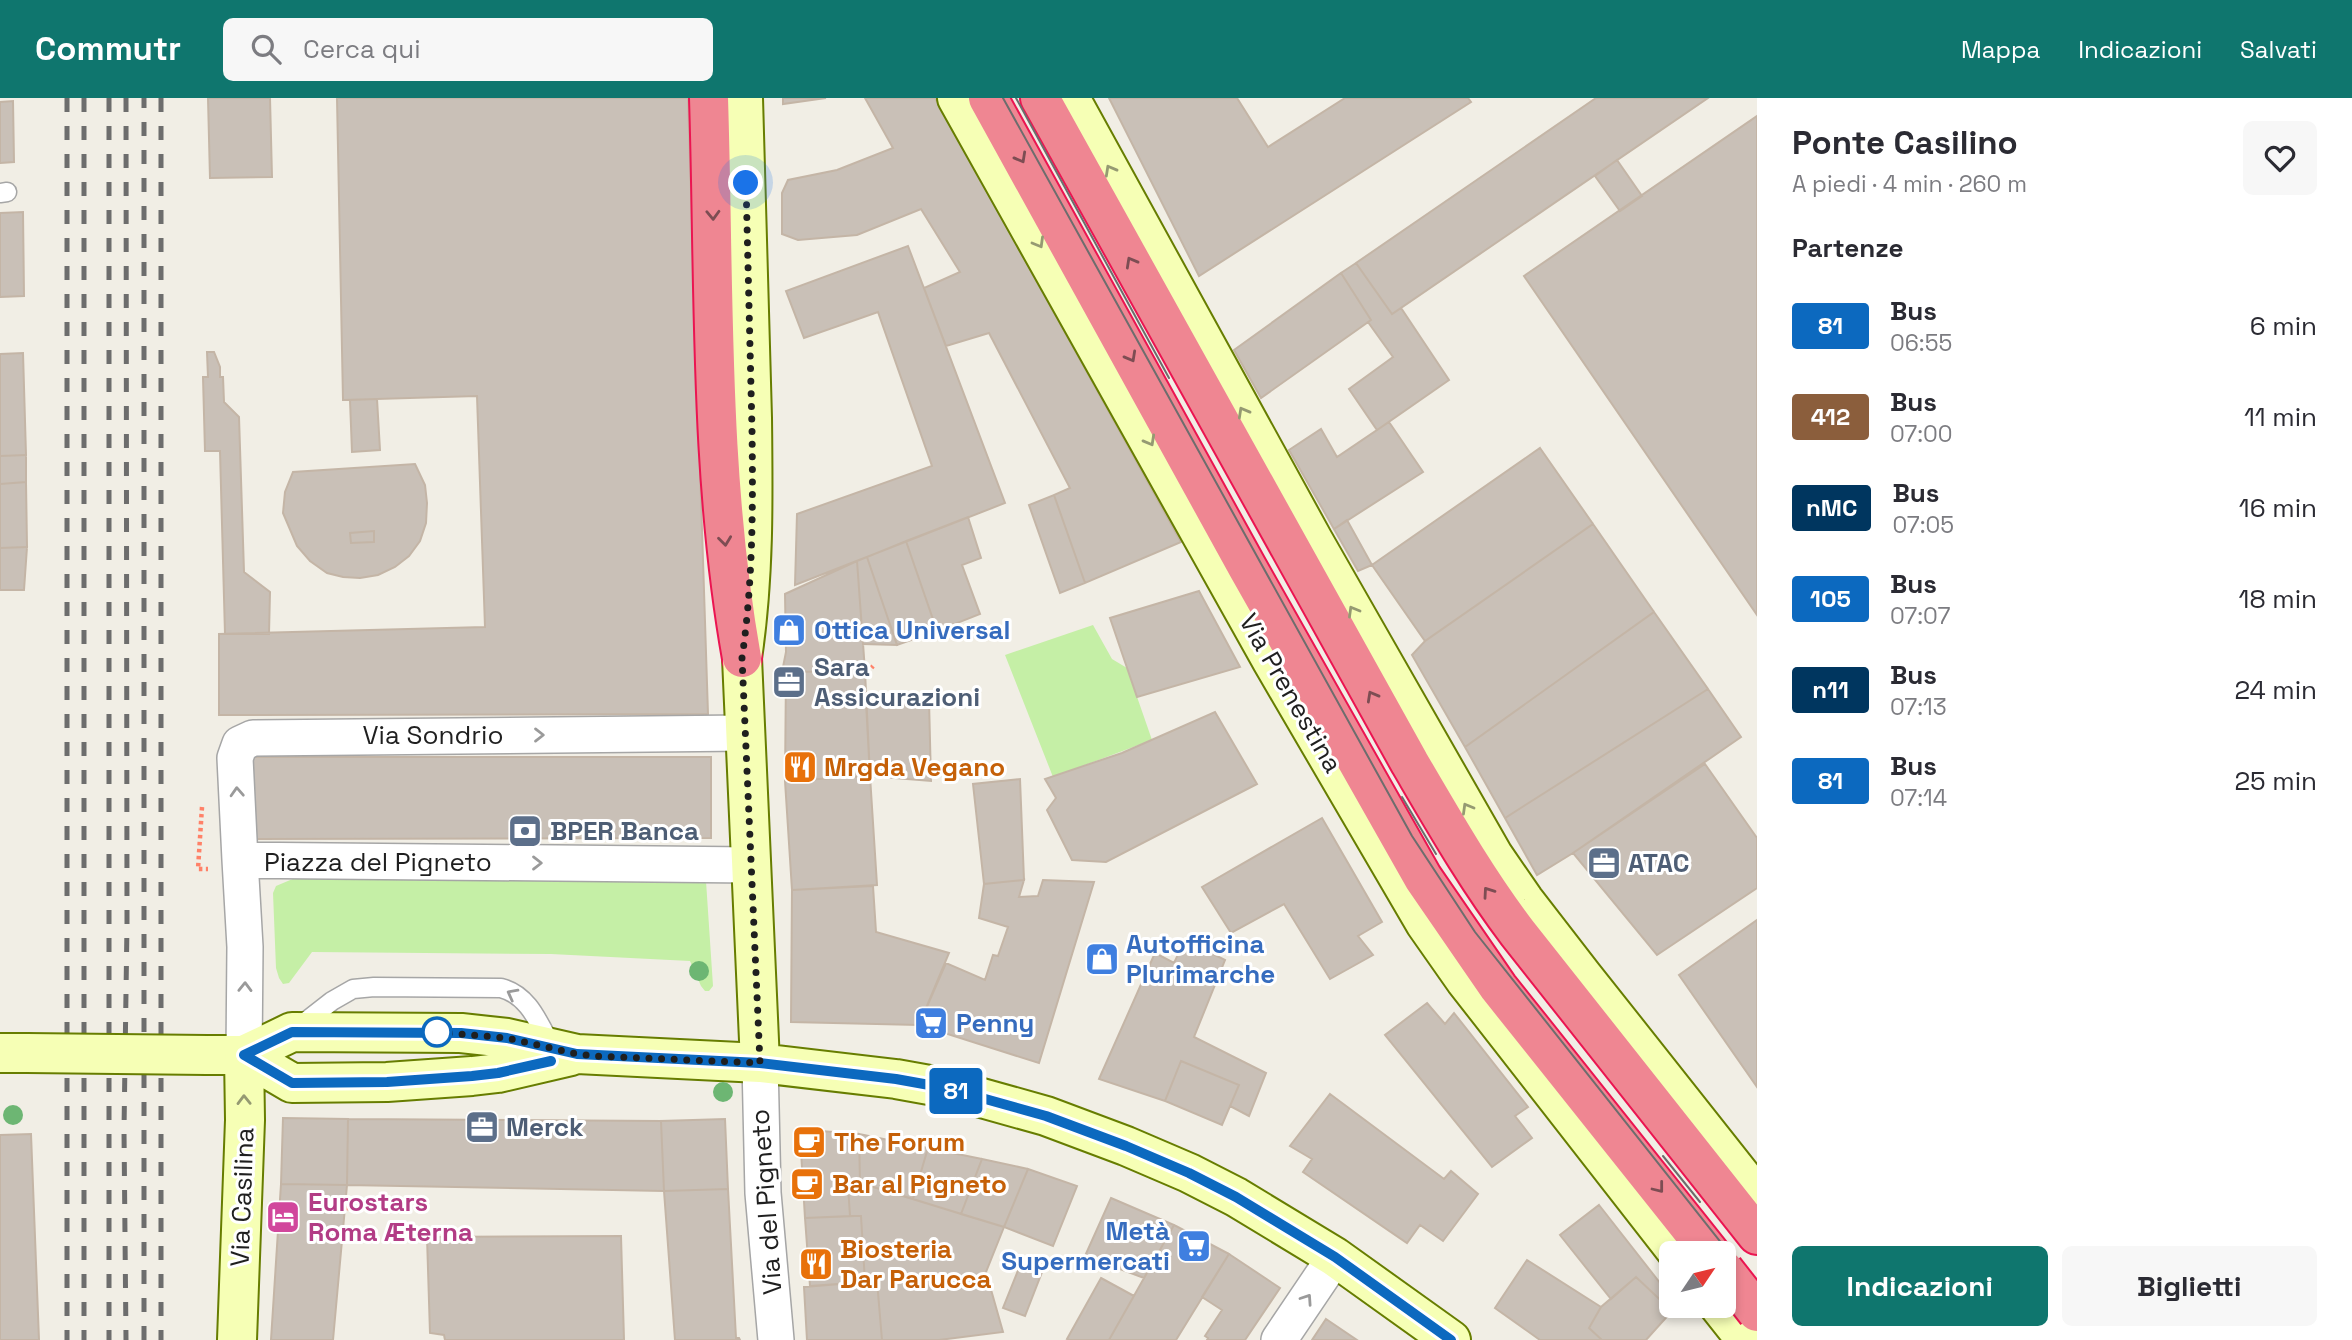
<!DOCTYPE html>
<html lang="it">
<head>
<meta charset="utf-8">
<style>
  body { margin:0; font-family:"Space Grotesk",sans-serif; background:#f7f7f7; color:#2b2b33; height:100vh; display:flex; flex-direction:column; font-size:26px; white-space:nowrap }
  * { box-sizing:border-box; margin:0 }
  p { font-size:23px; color:#7c7c81 }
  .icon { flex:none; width:38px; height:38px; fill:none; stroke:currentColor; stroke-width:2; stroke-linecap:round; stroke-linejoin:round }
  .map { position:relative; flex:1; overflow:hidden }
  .sheet { display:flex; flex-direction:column; background:#fff; width:595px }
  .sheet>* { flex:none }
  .badge { padding:0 14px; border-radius:5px; font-size:24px; line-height:46px }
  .needle { width:46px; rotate:55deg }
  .tools { position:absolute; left:1659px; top:1143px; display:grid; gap:14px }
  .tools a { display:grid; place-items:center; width:77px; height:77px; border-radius:10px; background:#fff; box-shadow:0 4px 10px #0003; font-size:35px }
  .you { position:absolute; width:35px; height:35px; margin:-18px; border:5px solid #fff; border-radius:50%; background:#1a73e8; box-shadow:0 0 0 10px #1a73e833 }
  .map>.badge { position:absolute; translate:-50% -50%; box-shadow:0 0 0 4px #fff }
  h2 { padding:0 35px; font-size:26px; line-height:63px }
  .round { display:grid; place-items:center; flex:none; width:74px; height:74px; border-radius:10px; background:#f7f7f7 }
  .head { display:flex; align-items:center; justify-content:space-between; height:119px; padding:0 35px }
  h1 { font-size:33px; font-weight:700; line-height:52px }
  .action { display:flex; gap:14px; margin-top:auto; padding:14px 35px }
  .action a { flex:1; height:80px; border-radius:10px; background:#0f766e; color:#fff; font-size:28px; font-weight:700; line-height:80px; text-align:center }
  .action a+a { background:#f7f7f7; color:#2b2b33 }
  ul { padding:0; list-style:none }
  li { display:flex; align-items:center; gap:21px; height:91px; padding:0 35px }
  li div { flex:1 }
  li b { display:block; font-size:26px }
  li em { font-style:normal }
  li .badge { min-width:77px; font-weight:700; text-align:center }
  header { display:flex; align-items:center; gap:42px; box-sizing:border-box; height:98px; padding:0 35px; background:#0f766e; color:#fff }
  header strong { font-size:33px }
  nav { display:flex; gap:38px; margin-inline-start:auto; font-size:24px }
  .search { width:490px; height:63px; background:#f7f7f7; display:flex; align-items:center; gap:18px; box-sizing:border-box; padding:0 24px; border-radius:10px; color:#7c7c81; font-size:26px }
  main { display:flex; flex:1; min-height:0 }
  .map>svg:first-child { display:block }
  .grass { fill:#c5efa6 }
  .building { fill:#c9c0b7; stroke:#c4b5a6; stroke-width:2 }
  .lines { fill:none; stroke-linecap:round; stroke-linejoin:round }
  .lane-casing { stroke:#a6a6a6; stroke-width:21 }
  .street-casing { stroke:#a6a6a6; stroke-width:38 }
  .secondary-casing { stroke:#677d00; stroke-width:42 }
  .highway-casing { stroke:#eb1551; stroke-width:42 }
  .path { stroke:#ff8168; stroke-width:4.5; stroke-dasharray:3.5 3.5; stroke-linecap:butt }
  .lane { stroke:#fff; stroke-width:18 }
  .street { stroke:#fff; stroke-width:35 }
  .secondary { stroke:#f6ffb5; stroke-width:38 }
  .highway { stroke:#ef8692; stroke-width:38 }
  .tram { stroke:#6d6d6d; stroke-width:2 }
  .rail { stroke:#6d6d6d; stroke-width:5; stroke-dasharray:14 14; stroke-linecap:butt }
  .secondary-bridge-casing { stroke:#677d00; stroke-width:42; stroke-linecap:butt }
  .highway-bridge-casing { stroke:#eb1551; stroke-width:42; stroke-linecap:butt }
  .secondary-bridge { stroke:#f6ffb5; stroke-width:38 }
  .highway-bridge { stroke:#ef8692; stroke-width:38 }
  .tree { fill:#6db673 }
  .oneway { stroke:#7d4d53 }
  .oneway2 { stroke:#959a72 }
  .oneway3 { stroke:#9a9a9a }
  .line-casing { stroke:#fff; stroke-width:16 }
  .line { stroke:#0c69bf; stroke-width:10 }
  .walk { stroke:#1f1f1f; stroke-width:7; stroke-dasharray:0 12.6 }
  .stop-dot { fill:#fff; stroke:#0c69bf; stroke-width:3.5 }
  .labels { text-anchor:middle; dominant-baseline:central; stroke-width:6; stroke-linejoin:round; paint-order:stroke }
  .shop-label { font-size:26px; font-weight:bold; fill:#366cbe; stroke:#fff; text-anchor:start }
  .service-label { font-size:26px; font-weight:bold; fill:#4e5e75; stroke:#fff; text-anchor:start }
  .street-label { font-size:26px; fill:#1f1f1f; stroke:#fff }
  .food-label { font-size:26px; font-weight:bold; fill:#c56008; stroke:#fff; text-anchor:start }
  .hotel-label { font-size:26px; font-weight:bold; fill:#b23c85; stroke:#fff; text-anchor:start }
</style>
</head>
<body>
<header>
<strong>Commutr</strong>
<div class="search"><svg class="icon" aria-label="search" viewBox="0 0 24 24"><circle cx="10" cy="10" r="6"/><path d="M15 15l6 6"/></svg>Cerca qui</div>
<nav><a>Mappa</a><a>Indicazioni</a><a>Salvati</a></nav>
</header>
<main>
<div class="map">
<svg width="1757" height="1242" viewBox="0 0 1757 1242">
  <rect width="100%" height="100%" fill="#f1eee5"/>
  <path class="grass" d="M1093,527L1112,561L1127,570L1152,642L1053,679L1005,557Z
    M295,780L706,783L713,888L709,893H705L701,888L690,863L551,856L312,854L289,885L283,886L279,880L276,870L273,795L276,788Z"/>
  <path class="building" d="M208,0H270L272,79L210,80Z
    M337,0H688L708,616L219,617V536L485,529L477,298L343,302Z
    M783,0H826L783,6Z
    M865,0H935L1181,444L1085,485L1054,397L1070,390L989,235L946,248L924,190L960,174L921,111L857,137L798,142L782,136V95L788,82L837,72L893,50Z
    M1109,0H1237L1268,49L1345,0H1468L1471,4L1199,178Z
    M1596,0H1708L1392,216L1356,165Z
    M13,3L14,64L0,65V4Z
    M1757,18V517L1524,178Z
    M1617,62L1642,98L1620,113L1595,78Z
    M23,114L24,198L0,199V115Z
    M908,148L1005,405L795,487L797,416L932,368L878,214L804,240L786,193Z
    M1356,165L1392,216L1401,210L1449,282L1377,332L1349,291L1393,259L1368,224L1371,222L1341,175Z
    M1341,175L1371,222L1261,300L1234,252Z
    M207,254H214L220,269V279H223L224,304L239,319L244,474L270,494L269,536H225L220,353H205L203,279H208Z
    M23,255L26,357L0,358V256Z
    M377,301L380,352L352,354L350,302Z
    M1389,324L1423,374L1334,431L1289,352L1321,331L1337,359Z
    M1540,350L1593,426L1425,543L1372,467Z
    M26,357V384L0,386V358Z
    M415,366L425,387L427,405L426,425L420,443L409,458L395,469L378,477L360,480L343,479L327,475L310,463L297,448L283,415L285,394L293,374Z
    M26,384L27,449L0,450V386Z
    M1054,397L1085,485L1060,495L1029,407Z
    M968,419L981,460L962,467L980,516L937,533L906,443Z
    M1347,422L1372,467L1358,473L1334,431Z
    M1593,426L1654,514L1465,649L1412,557L1425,543Z
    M374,433V444L351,445L350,435Z
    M906,443L937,533L897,547L867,459Z
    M27,449L24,492H0V450Z
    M867,459L897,547L863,546L857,463Z
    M857,463L865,573L786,574L783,569L786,554L785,496Z
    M1199,493L1240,569L1137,599L1110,520Z
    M1654,514L1708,591L1505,720L1465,649Z
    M865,573L870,678L785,683L786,574Z
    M1708,591L1741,639L1573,755L1537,777L1505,720Z
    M929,602L931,683L870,678L866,604Z
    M1215,614L1257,686L1106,764L1072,762L1047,712L1056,700L1045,681L1122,655Z
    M247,659H711V740L248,741Z
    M1705,666L1757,740V790L1657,857L1573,755Z
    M870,678L877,787L792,792L785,683Z
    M1020,681L1024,782L984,786L973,686Z
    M1322,720L1382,824L1358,838L1373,857L1330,881L1284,806L1231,835L1202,789Z
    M1024,782L1019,799L1038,798L1043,782L1094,784L1039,965L919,927L946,865L985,882L993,857L998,858L1008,829L979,820L984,786Z
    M873,788L876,834L949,855L919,927L791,924L792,792Z
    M1757,822V989L1679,877Z
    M1185,842L1225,862L1194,939L1266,975L1249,1018L1230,1008L1239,987L1181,963L1165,1003L1099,981L1155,855L1174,865Z
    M1427,905L1445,926L1454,915L1528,1009L1515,1018L1532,1040L1492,1069L1385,937Z
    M1181,963L1239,987L1222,1027L1165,1003Z
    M1330,996L1444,1081L1451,1073L1478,1096L1443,1143L1420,1127L1407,1145L1303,1074L1312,1061L1290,1048Z
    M283,1020L348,1021L347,1087L281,1086Z
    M348,1021L661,1023L664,1093L347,1087Z
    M725,1021L728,1091L664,1093L661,1023Z
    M820,1033L859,1036L860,1085H851L848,1088L850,1118L805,1120L801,1053L808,1038Z
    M31,1036L39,1242H0V1037Z
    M859,1036L928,1050L913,1101L860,1085Z
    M928,1050L982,1061L961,1116L913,1101Z
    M982,1061L1028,1071L1004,1129L961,1116Z
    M1028,1071L1077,1088L1053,1148L1004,1129Z
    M851,1085H860L1004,1129L986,1174L1003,1234L939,1242H882L877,1183L865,1184L861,1118H850L848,1088Z
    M281,1086L347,1087L333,1242H271Z
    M728,1091L736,1240H739L740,1242H675L664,1093Z
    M1111,1100L1174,1127L1144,1180L1085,1158Z
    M1599,1107L1671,1199V1208H1678L1672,1213L1636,1179L1611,1201L1560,1137Z
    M856,1118H861L865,1184L810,1188L805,1120Z
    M1174,1127L1229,1156L1176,1242H1109Z
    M621,1138L624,1242H445L444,1237L430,1235L427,1139Z
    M1229,1156L1280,1190L1245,1242H1207L1208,1240L1205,1238L1222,1212L1202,1199Z
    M1023,1160L1044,1169L1025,1218L1003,1210Z
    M1527,1162L1601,1209L1589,1230L1602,1242H1540L1495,1210Z
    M1636,1179L1672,1213L1646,1242H1602L1589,1230L1601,1209Z
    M1101,1180L1134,1198L1109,1242H1070L1067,1241Z
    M877,1183L882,1242H807L804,1189Z
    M1326,1221L1357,1242H1312Z"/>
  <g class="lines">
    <g class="lane-casing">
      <path id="lane" d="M0,95L7,94
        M300,928L332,903L353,891L374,889L501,890C529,897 539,926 552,949"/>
    </g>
    <g class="street-casing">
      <path id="street" d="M240,762L235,660L240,646L253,640L745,635
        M244,957L245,849L240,762L751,767
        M760,965L763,1095L776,1242
        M1279,1242L1335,1159"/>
    </g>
    <g class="secondary-casing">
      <path id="secondary" d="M743,0C746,107 750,214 752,320C753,401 754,480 742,560L760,965
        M957,0L1272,563L1425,825L1465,882L1678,1155
        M1070,0L1313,442L1493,757L1524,802L1582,877L1757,1098
        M0,955H27
        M207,957H244L292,934L461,935L507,940L577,956L760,965L896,981L946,990L1046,1018L1126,1048L1189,1075L1236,1099L1335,1159L1451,1242
        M244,957L292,985L387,984L472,978L498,975L571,958
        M1719,1208L1746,1242
        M237,1242L245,1022L244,957"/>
    </g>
    <g class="highway-casing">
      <path id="highway" d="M709,0C715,187 709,375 742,560
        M988,0L1247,469L1423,780L1498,889L1710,1155
        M1040,0L1410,665C1444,723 1477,781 1518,835L1757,1137"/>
    </g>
    <path class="path" d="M867,575L873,568
      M202,709L198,771H208
      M346,1110L368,1111"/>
    <use href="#lane" class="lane"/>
    <use href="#street" class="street"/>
    <use href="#secondary" class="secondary"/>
    <use href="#highway" class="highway"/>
    <path class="tram" d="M1003,0L1412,738L1475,834L1757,1190
      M1016,0L1169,280
      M1402,699L1436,756
      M1663,1058L1700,1104"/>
    <path class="rail" d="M67,0V1242
      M84,0V1242
      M109,0V1242
      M126,0L127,826L124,1032L126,1242
      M161,0V1242
      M144,1242V0"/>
    <g class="secondary-bridge-casing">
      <path id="secondary-bridge" d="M27,955L207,957"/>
    </g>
    <g class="highway-bridge-casing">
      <path id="highway-bridge" d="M1724,1172L1757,1214"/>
    </g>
    <use href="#secondary-bridge" class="secondary-bridge"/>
    <use href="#highway-bridge" class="highway-bridge"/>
  </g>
  <g class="tree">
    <circle cx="699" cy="873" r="10"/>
    <circle cx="723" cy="994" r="10"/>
    <circle cx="13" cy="1017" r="10"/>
  </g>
  <defs><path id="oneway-chevron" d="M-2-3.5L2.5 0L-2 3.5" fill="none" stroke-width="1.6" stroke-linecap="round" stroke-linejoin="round" transform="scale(1.75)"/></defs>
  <g class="oneway">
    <use href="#oneway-chevron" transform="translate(1021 60) rotate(61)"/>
    <use href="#oneway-chevron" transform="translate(713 117) rotate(88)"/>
    <use href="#oneway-chevron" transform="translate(1131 164) rotate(-119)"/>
    <use href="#oneway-chevron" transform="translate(1131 259) rotate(61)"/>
    <use href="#oneway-chevron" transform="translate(725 443) rotate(83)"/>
    <use href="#oneway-chevron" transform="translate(1372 598) rotate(-119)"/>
    <use href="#oneway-chevron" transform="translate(1488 794) rotate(-125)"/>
    <use href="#oneway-chevron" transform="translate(1659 1090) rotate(52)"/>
  </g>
  <g class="oneway2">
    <use href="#oneway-chevron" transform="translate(1110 72) rotate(-119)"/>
    <use href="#oneway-chevron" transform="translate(1039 145) rotate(60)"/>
    <use href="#oneway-chevron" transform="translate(1243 314) rotate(-119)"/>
    <use href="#oneway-chevron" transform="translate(1150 343) rotate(61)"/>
    <use href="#oneway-chevron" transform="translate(1353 513) rotate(-120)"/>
    <use href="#oneway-chevron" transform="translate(1467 710) rotate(-120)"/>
    <use href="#oneway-chevron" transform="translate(244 1002) rotate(-91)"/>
  </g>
  <g class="oneway3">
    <use href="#oneway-chevron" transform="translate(539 637)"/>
    <use href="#oneway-chevron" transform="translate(237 694) rotate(-93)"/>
    <use href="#oneway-chevron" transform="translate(537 765)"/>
    <use href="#oneway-chevron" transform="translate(245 889) rotate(-89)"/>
    <use href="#oneway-chevron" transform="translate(512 896) rotate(-152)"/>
    <use href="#oneway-chevron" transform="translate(1307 1201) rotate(-56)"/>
  </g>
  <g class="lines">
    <g class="line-casing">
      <path id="line" d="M551,963L498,975L472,978L387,984L292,985L244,957L292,934L461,935L507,940L577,956L760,965L896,981L946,990L1046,1018L1126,1048L1189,1075L1236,1099L1335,1159L1451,1242"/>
    </g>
    <use href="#line" class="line"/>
    <path class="walk" d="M437,934L507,940L577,956L595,958L760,965L742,560C753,484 753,408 752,331C750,249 748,167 746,85"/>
  </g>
  <defs>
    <g id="shop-square" transform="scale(1.75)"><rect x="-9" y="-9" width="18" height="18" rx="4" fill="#3f7fe0" stroke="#fff"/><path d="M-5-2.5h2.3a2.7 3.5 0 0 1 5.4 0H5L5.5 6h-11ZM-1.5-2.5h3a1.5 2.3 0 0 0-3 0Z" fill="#fff"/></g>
    <g id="office-square" transform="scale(1.75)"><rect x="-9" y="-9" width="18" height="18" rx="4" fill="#5c6f8a" stroke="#fff"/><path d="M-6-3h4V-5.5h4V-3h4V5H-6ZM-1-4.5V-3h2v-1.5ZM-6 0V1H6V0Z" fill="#fff"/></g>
    <g id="restaurant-square" transform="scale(1.75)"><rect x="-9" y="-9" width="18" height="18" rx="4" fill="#e8710a" stroke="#fff"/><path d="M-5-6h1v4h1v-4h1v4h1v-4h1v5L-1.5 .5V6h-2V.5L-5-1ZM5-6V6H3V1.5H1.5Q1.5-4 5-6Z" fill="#fff"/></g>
    <g id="bank-square" transform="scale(1.75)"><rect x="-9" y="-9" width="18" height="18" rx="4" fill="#5c6f8a" stroke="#fff"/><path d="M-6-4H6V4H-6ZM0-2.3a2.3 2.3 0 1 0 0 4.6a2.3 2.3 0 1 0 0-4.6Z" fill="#fff"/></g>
    <g id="supermarket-square" transform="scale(1.75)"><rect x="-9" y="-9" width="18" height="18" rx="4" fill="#3f7fe0" stroke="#fff"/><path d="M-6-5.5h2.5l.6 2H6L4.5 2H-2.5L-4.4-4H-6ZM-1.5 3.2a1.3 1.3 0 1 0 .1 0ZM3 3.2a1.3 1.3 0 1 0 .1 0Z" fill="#fff"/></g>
    <g id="cafe-square" transform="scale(1.75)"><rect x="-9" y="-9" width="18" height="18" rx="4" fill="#e8710a" stroke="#fff"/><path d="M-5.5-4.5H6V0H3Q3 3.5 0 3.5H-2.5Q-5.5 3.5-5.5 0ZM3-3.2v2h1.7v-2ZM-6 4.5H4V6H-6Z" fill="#fff"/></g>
    <g id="hotel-square" transform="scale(1.75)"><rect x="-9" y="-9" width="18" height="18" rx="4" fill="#d1479c" stroke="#fff"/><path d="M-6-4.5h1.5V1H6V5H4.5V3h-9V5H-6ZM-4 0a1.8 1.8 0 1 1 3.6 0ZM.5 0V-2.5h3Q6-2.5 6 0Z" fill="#fff"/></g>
  </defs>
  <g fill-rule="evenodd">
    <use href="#shop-square" x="789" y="532"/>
    <use href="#office-square" x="789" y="584"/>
    <use href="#restaurant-square" x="800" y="669"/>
    <use href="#bank-square" x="525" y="733"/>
    <use href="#office-square" x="1604" y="765"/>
    <use href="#shop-square" x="1102" y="861"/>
    <use href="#supermarket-square" x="931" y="925"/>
    <use href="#office-square" x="482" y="1029"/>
    <use href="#cafe-square" x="809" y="1044"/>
    <use href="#cafe-square" x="807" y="1086"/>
    <use href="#hotel-square" x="283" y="1119"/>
    <use href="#supermarket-square" x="1194" y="1148"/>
    <use href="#restaurant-square" x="816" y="1166"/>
  </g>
  <circle class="stop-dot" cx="437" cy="934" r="14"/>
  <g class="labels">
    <g class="shop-label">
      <text x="814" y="532">Ottica Universal</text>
      <text x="1126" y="846">Autofficina<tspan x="1126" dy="30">Plurimarche</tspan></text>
      <text x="956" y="925">Penny</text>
      <text x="1170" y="1133" text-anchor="end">Metà<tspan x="1170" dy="30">Supermercati</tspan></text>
    </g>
    <g class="service-label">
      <text x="814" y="569">Sara<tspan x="814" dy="30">Assicurazioni</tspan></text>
      <text x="550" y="733">BPER Banca</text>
      <text x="1628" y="765">ATAC</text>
      <text x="506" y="1029">Merck</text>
    </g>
    <g class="street-label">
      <text transform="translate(1291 595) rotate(60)">Via Prenestina</text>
      <text x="433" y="637">Via Sondrio</text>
      <text x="378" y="764">Piazza del Pigneto</text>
      <text transform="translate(242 1099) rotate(-88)">Via Casilina</text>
      <text transform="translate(766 1104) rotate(-94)">Via del Pigneto</text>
    </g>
    <g class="food-label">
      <text x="824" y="669">Mrgda Vegano</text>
      <text x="834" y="1044">The Forum</text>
      <text x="832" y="1086">Bar al Pigneto</text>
      <text x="840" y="1151">Biosteria<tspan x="840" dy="30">Dar Parucca</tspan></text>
    </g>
    <g class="hotel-label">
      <text x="308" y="1104">Eurostars<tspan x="308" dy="30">Roma Æterna</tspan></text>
    </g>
  </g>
</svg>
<div class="tools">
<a><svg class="needle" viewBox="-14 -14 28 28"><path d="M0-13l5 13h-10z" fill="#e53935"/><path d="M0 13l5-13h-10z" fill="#7c7c81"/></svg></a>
</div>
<div class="you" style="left:746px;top:85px"></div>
<b class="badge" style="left:956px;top:993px;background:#0c69bf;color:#fff">81</b>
</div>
<section class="sheet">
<div class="head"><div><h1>Ponte Casilino</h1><p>A piedi · 4 min · 260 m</p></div><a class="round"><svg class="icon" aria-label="heart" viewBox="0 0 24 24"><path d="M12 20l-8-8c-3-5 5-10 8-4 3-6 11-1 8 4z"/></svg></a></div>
<h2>Partenze</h2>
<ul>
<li><span class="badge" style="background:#0c69bf;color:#fff">81</span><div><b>Bus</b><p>06:55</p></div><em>6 min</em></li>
<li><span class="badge" style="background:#8b5e3c;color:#fff">412</span><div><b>Bus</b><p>07:00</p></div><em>11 min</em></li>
<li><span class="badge" style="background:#00365f;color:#fff">nMC</span><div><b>Bus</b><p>07:05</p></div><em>16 min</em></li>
<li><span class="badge" style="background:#0c69bf;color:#fff">105</span><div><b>Bus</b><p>07:07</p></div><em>18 min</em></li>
<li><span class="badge" style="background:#00365f;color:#fff">n11</span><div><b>Bus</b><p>07:13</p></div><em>24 min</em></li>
<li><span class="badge" style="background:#0c69bf;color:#fff">81</span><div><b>Bus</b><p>07:14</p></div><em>25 min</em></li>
</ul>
<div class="action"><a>Indicazioni</a><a>Biglietti</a></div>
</section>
</main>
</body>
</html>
